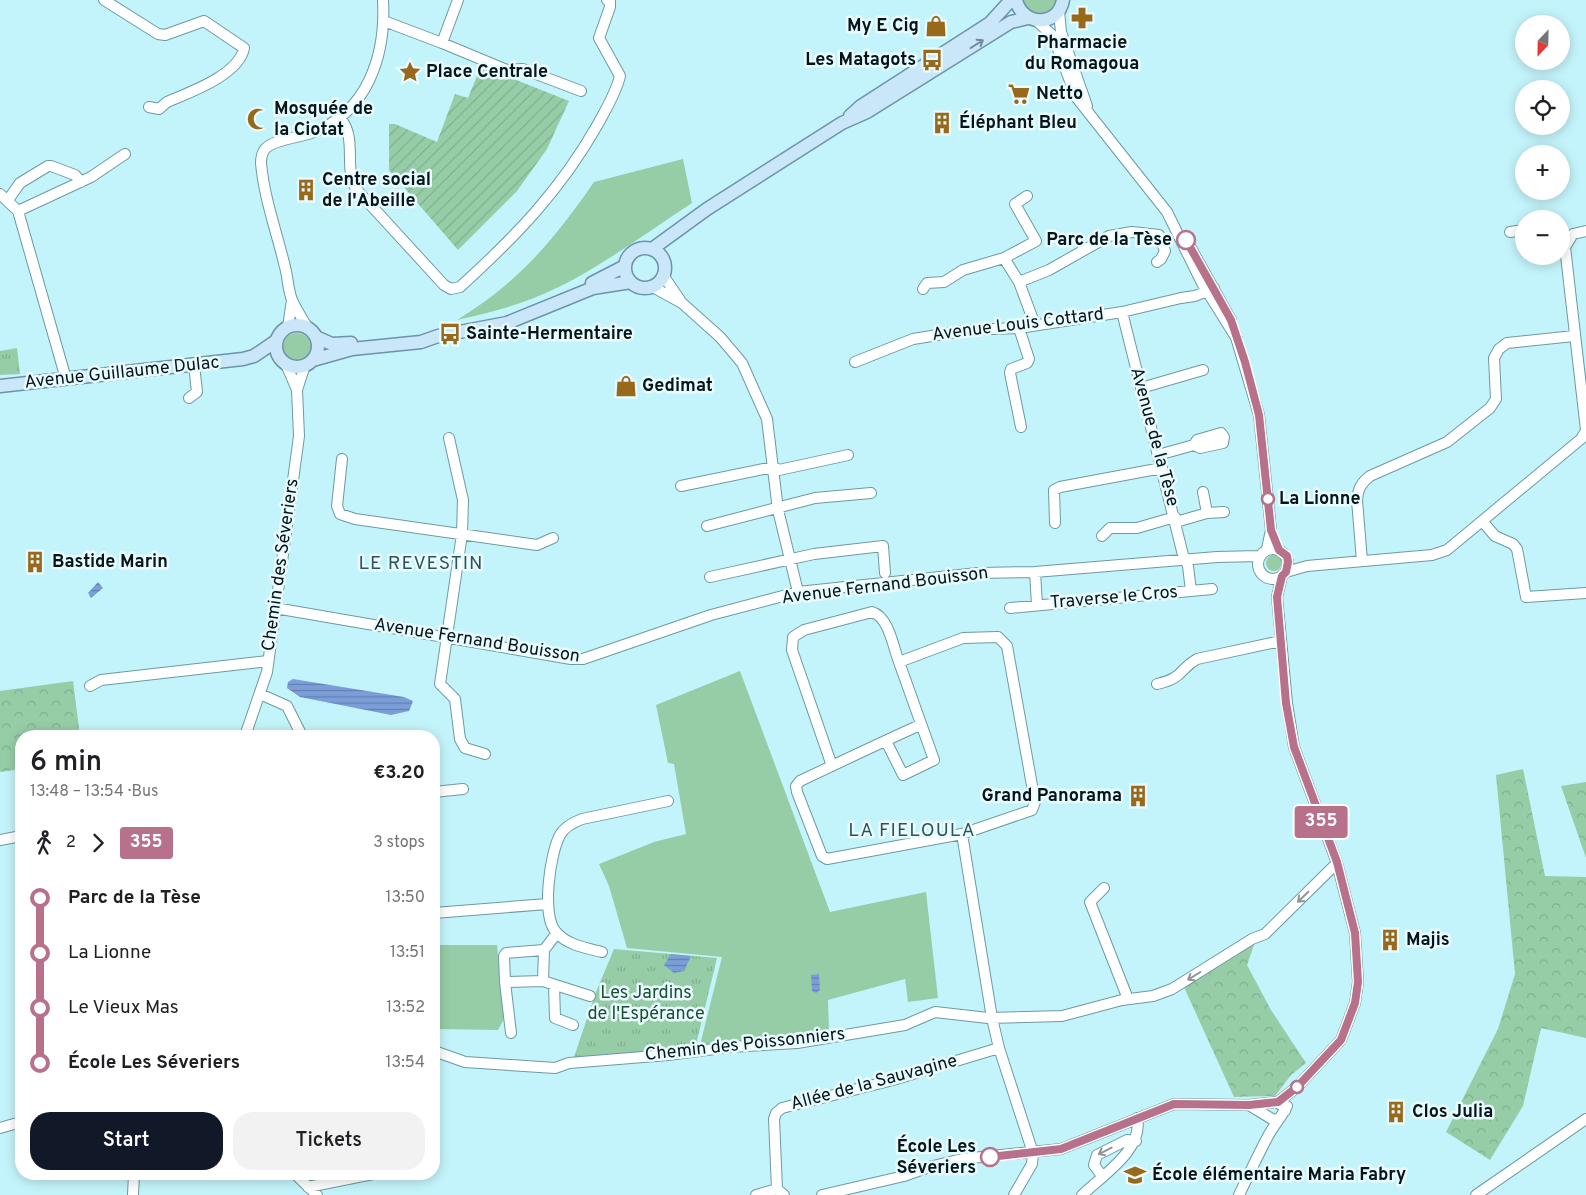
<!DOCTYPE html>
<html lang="en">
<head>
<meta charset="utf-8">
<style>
  body { margin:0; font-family:Overpass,sans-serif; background:#f2f2f2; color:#202124; height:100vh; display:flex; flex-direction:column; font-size:19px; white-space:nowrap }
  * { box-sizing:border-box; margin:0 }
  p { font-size:16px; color:#757577 }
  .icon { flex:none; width:28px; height:28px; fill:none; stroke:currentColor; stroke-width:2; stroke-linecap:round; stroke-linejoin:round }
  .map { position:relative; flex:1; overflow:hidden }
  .details { position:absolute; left:15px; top:730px; width:425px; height:450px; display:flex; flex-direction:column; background:#fff; border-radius:20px; box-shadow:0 2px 12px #0003 }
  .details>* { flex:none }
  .badge { padding:0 10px; border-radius:4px; font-size:18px; line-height:32px }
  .needle { width:32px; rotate:202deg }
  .buttons { position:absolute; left:1515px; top:15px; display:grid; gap:10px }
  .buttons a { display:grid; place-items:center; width:55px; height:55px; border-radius:50%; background:#fff; box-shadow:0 2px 12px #0003; font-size:25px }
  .map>.badge { position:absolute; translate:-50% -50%; box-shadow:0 0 0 2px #fff }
  .legs { display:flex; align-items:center; gap:8px; height:55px; padding:0 15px; font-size:16px }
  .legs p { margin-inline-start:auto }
  .overview { display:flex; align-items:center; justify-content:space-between; height:85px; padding:0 15px }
  h1 { font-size:28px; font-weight:600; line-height:38px }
  .button { display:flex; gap:10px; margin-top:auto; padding:10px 15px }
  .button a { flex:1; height:58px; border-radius:20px; background:#111827; color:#fff; font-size:20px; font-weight:600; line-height:58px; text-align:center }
  .button a+a { background:#f2f2f2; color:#202124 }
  ul { padding:0 15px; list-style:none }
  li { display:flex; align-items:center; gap:18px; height:55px; font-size:19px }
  li i { display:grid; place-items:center; width:8px; height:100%; margin:0 6px; background:currentColor }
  li i::after { content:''; width:12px; height:12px; margin:-6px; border:4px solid; border-radius:50%; background:#fff }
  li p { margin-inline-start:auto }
  li:first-child i { background:linear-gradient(#0000 50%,currentColor 0) }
  li:last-child i { background:linear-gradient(currentColor 50%,#0000 0) }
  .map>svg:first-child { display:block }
  .grass { fill:#96cda7 }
  .forest { fill:url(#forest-crowns) }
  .park { fill:url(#park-tufts) }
  .garden { fill:url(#garden-furrows) }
  .water { fill:url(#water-rules) }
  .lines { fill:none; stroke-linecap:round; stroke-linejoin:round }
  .minor-casing { stroke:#6c9aa1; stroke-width:12 }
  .major-casing { stroke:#6d93a7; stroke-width:15 }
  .minor { stroke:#fff; stroke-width:10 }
  .major { stroke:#c9e7f8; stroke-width:12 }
  .oneway { stroke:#708994 }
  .oneway2 { stroke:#8e9698 }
  .line-1-casing { stroke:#fff; stroke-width:11 }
  .line-1 { stroke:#b7718a; stroke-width:8 }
  .stop-1-dot { fill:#fff; stroke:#b7718a; stroke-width:2.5 }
  .labels { text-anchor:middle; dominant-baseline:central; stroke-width:5; stroke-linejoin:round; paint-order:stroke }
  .poi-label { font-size:18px; font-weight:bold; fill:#041619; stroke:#e9fbfe; text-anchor:start }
  .stop-label { font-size:18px; font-weight:bold; fill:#041619; stroke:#e9fbfe; text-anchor:end }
  .street-label { font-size:18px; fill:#041619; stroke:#e9fbfe }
  .park-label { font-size:18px; fill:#1b4e30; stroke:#e9fbfe }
  .neighbourhood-label { font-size:19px; letter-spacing:1px; fill:#28545a; stroke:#e9fbfe }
</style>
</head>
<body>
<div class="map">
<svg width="1586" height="1195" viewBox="0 0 1586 1195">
  <defs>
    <pattern id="forest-crowns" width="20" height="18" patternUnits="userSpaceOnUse" patternTransform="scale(1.25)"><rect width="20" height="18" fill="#96cda7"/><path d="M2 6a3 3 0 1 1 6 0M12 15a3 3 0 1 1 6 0" fill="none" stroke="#80af8f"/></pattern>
    <pattern id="park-tufts" width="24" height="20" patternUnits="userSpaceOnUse" patternTransform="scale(1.25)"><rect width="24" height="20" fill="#96cda7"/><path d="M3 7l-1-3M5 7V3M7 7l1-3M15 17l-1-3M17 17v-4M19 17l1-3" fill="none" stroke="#80af8f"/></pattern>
    <pattern id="garden-furrows" width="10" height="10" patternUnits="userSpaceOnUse" patternTransform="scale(1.25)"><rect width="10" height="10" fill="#96cda7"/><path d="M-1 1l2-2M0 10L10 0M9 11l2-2" fill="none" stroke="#80af8f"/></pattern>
    <pattern id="water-rules" width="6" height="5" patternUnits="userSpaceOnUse" patternTransform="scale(1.25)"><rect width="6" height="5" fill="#7b9ed9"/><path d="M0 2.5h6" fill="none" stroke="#6380af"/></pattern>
  </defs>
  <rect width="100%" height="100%" fill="#c4f4fb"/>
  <path class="grass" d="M1023,0H1056L1052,9L1040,14L1027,9Z
    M683,159L692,203C641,236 590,276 534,298C509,308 483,314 457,320C519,282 553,241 594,182Z
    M283 347a14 14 0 1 1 28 0a14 14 0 1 1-28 0Z
    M1266 563a8 8 0 1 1 16 0a8 8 0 1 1-16 0Z
    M740,671L830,912L926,892L938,998L908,1002L905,979L828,1000L829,1030L798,1040L700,1045L722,957L627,948L609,886L599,864L654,842L686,834L674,764L668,763L656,705Z
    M434,945H497L504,1019L498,1030L434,1029Z"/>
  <path class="forest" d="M73,681L80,736H21V769L0,772V691Z
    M1523,769L1545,876L1586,877V1038L1541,1028L1523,1106L1490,1160L1446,1132L1498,1029L1515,974L1496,775Z
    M1586,782V858L1561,786Z
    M1255,942L1247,965L1271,1010L1306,1063L1291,1075L1275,1096L1234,1097L1183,985Z"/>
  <path class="park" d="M17,348L20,374L0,375V351Z
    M614,949L717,958L695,1049L573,1060L596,992Z"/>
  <path class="garden" d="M481,66L569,101L547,149L517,191L458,250L389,170V124H395L437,142L455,94L468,98Z"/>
  <path class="water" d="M98,582L103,588L91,598L88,593Z
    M293,679L404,697L413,701L409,711L391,715L300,697L287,688L288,682Z
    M671,954L691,956L684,971L674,973L664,965Z
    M819,974L820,990L816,993L812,991L811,975Z"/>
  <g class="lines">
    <g class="minor-casing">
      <path id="minor" d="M104,0L158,34L165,35L204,21L244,48C239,75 190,92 167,102L159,109L149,107
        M1059,11L1061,32L1087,106
        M384,21L442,43L458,0
        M1037,21L1053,36L1076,97L1167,212L1202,283L1237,339
        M442,43L507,70L523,69L581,91
        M340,118C358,139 343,165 356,189L444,285L451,289L460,287C516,236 560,191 598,124C606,109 616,93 620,76L599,38L610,7V2L607,0
        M0,194L18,211L66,379
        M8,200L20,183L48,166H51L75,175L81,182
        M18,211L91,177L125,154
        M1586,231L1573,234L1565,247L1586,430
        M1510,232L1524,230
        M1187,241L1231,320
        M1004,258L1036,241L1015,204L1027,196
        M663,275L680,300
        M1019,282L1049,270L1109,236L1132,232L1159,235L1165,251L1161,259L1157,262
        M651,286L682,303L720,337L742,363L767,419L778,510L798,592
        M923,289L927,283L944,282L963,270L1004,258L1019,282L1035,325
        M1122,312L1183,555L1188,566L1191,591
        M288,327L292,300
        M307,327C302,318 296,309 292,300C288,290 288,278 285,267C277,233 264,198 261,163C261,158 262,153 265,149C274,139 298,138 311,133C368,113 386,55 383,0
        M1019,328L1029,359L1027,363L1011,369L1010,373L1021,427
        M1235,334L1259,415L1271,530L1267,549
        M855,362L913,339L969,330L1019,328L1122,312L1181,298L1195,296L1214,288
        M286,364L297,390
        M1141,388L1203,370
        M189,398L197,392L194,365
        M449,438L463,500L462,534L440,684L455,699L460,739L465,748L485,754
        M1158,455L1194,445L1200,448L1223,443L1224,437L1221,433L1197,440L1194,445
        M342,459L337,506L340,514L355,519L537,545L553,538
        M681,486L773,467L779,470L848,455
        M1203,492L1207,513
        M1482,521L1495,536L1513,544L1517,549L1526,597L1586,593
        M1176,522L1207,513L1224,512
        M1055,523L1054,490L1060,487L1162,468
        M707,526L815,498L871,493
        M1102,536L1110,528H1137L1175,517
        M1258 564a15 15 0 1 1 30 0a15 15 0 1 1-30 0Z
        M1362,561L1357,500C1358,489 1361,483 1370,476L1447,442L1490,408L1496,399L1494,358L1499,349L1507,343L1574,336
        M1035,572L1037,605
        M1286,572L1307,566L1432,555L1447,550L1581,439L1586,431
        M710,577L814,554L883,546L885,573
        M275,608L571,659H583L711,615L798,592L978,573L1035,572L1217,557L1259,556
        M1010,608L1212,589
        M1157,684C1184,678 1179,669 1197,659L1281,641
        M90,686L101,680L268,661
        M260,694L287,706L302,736
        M245,736L267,672L299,436L297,390L305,365
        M886,741L903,775L934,760L899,662L963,638L998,637L1007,646L1035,802L1032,810L962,834L827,859L822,856L797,792L796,786L800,781C840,762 880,743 920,725
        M832,766L792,650L793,637L804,630L872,612C889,617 893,647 899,662
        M434,792L463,789
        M962,834L992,1018L999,1048L1033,1153L1032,1164L1014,1195
        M0,840L21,836
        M1104,888L1090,902L1128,999
        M434,913L547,904
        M557,933L544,950L543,981L590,996
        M602,952C586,948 567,945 556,932C541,916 550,853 560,835C565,826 574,822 582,819L668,801
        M505,982L504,956L506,953L544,950
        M554,985L555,1018L573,1025
        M511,1033L505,982L543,981
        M434,1051L465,1062L555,1068L569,1063L668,1055L730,1047L797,1043L905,1025L935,1012L988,1018L1062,1016L1122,1000L1153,996L1172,989L1252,939L1265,934L1337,863
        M1278,1102L1297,1087L1341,1040L1355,1003L1358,982L1355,933L1337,863L1294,747L1287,703L1277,597L1282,576
        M1249,1105L1272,1119L1278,1120
        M0,1128L21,1122
        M295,1174L317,1195
        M1102,1176L1094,1165L1097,1155L1127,1140L1136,1141
        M308,1187L373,1174
        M133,1195L134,1174
        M756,1195L777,1189
        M784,1195L777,1189L774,1119L776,1113L782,1108L893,1080L999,1048
        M822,1195L904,1176L929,1167L962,1159L1061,1149L1174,1104L1249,1105L1276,1102L1283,1106L1285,1111
        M1082,1195C1103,1175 1144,1149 1137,1118
        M1239,1195C1248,1176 1257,1157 1267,1138C1273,1126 1281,1118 1287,1106
        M1476,1195L1586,1119"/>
    </g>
    <g class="major-casing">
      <path id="major" d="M1016,0C1022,26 1058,28 1063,0
        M850,116L861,106L990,23L1011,0
        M625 268a20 20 0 1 1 40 0a20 20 0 1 1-40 0Z
        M652,249L707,209L842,123L867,112L1011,22L1028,18
        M592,283L625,266
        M276 346a21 21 0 1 1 42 0a21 21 0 1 1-42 0Z
        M316,337L332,344L351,343
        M313,360L352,349L421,342L438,336L507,323L593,288L631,282
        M0,386L243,359L254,356L276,341"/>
    </g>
    <use href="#minor" class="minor"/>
    <use href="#major" class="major"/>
  </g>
  <defs><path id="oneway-shaft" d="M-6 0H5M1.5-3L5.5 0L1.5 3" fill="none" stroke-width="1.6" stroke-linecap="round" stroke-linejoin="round" transform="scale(1.25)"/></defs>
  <use class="oneway" href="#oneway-shaft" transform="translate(977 44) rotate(-32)"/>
  <g class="oneway2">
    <use href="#oneway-shaft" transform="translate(1303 897) rotate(136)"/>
    <use href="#oneway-shaft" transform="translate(1194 976) rotate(148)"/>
    <use href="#oneway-shaft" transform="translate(1105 1151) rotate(153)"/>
  </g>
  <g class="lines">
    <g class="line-1-casing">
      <path id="line-1" d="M990,1157L1061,1149L1174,1104L1249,1105L1278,1102L1297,1087L1341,1040L1355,1003L1358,982L1355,933L1337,862L1294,747L1286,703L1277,597L1282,576L1286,572L1288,562L1287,556L1279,550L1271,530L1259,415L1245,362L1231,320L1186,240"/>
    </g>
    <use href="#line-1" class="line-1"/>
  </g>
  <defs>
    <g id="pharmacy-bare" transform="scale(1.725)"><path d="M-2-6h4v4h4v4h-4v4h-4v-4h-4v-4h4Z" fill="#98691a" stroke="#e9fbfe" stroke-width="2.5" paint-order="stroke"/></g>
    <g id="shop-bare" transform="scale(1.725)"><path d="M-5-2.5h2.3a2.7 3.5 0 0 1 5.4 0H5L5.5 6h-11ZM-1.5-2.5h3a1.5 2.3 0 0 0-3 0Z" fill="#98691a" stroke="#e9fbfe" stroke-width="2.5" paint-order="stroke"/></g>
    <g id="bus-bare" transform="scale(1.725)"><path d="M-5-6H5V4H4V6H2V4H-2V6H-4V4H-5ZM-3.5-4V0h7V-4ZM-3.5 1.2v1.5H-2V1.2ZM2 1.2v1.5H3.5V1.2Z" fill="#98691a" stroke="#e9fbfe" stroke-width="2.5" paint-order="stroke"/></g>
    <g id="sight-bare" transform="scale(1.725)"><path d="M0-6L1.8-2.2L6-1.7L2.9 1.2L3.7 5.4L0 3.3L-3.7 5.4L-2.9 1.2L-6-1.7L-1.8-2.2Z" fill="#98691a" stroke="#e9fbfe" stroke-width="2.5" paint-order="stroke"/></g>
    <g id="supermarket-bare" transform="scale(1.725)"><path d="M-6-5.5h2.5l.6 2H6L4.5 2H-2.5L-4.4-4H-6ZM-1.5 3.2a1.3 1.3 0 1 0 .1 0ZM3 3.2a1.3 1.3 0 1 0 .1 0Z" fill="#98691a" stroke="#e9fbfe" stroke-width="2.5" paint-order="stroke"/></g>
    <g id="mosque-bare" transform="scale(1.725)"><path d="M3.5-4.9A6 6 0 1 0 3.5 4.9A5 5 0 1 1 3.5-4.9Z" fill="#98691a" stroke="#e9fbfe" stroke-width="2.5" paint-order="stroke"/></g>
    <g id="building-bare" transform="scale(1.725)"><path d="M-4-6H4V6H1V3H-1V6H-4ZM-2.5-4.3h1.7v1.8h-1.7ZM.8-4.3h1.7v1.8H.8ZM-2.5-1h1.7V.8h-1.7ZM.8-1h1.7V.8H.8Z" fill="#98691a" stroke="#e9fbfe" stroke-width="2.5" paint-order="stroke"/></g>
    <g id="school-bare" transform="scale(1.725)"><path d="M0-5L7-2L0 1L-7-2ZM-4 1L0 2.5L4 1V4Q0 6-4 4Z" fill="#98691a" stroke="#e9fbfe" stroke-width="2.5" paint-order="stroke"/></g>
  </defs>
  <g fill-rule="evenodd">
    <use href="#pharmacy-bare" x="1082" y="18"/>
    <use href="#shop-bare" x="936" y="26"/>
    <use href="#bus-bare" x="932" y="60"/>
    <use href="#sight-bare" x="410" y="72"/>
    <use href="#supermarket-bare" x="1019" y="94"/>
    <use href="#mosque-bare" x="258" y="119"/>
    <use href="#building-bare" x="942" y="123"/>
    <use href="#building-bare" x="306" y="190"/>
    <use href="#bus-bare" x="450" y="334"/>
    <use href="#shop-bare" x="626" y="386"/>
    <use href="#building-bare" x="35" y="562"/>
    <use href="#building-bare" x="1138" y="796"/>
    <use href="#building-bare" x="1390" y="940"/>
    <use href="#building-bare" x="1396" y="1112"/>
    <use href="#school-bare" x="1135" y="1175"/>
  </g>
  <g class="stop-1-dot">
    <circle cx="1186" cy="240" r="9"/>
    <circle cx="1268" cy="499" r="6"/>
    <circle cx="1297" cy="1087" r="6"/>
    <circle cx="990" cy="1157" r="9"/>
  </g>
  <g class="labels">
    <g class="poi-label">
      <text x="919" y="26" text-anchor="end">My E Cig</text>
      <text x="1082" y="43" text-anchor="middle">Pharmacie<tspan x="1082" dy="21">du Romagoua</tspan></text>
      <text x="916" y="60" text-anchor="end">Les Matagots</text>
      <text x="426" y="72">Place Centrale</text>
      <text x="1036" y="94">Netto</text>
      <text x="274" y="109">Mosquée de<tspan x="274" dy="21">la Ciotat</tspan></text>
      <text x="959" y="123">Éléphant Bleu</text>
      <text x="322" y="180">Centre social<tspan x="322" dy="21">de l'Abeille</tspan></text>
      <text x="466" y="334">Sainte-Hermentaire</text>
      <text x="642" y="386">Gedimat</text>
      <text x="52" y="562">Bastide Marin</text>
      <text x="1122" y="796" text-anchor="end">Grand Panorama</text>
      <text x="1406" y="940">Majis</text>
      <text x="1412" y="1112">Clos Julia</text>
      <text x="1152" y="1175">École élémentaire Maria Fabry</text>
    </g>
    <g class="stop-label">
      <text x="1172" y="240">Parc de la Tèse</text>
      <text x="1279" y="499" text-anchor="start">La Lionne</text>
      <text x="976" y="1147">École Les<tspan x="976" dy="21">Séveriers</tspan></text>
    </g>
    <g class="street-label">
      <text transform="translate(1018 325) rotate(-7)">Avenue Louis Cottard</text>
      <text transform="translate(122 373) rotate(-6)">Avenue Guillaume Dulac</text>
      <text transform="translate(1154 437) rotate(75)">Avenue de la Tèse</text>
      <text transform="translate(281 565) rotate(-82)">Chemin des Séveriers</text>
      <text transform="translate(885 586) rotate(-7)">Avenue Fernand Bouisson</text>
      <text transform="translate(1114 598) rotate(-5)">Traverse le Cros</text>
      <text transform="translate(477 641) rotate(9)">Avenue Fernand Bouisson</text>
      <text transform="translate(745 1045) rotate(-6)">Chemin des Poissonniers</text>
      <text transform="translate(874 1083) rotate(-15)">Allée de la Sauvagine</text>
    </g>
    <g class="park-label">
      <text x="646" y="993">Les Jardins<tspan x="646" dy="21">de l'Espérance</tspan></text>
    </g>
    <g class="neighbourhood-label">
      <text x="421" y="564">LE REVESTIN</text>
      <text x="912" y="831">LA FIELOULA</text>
    </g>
  </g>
</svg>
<div class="buttons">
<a><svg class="needle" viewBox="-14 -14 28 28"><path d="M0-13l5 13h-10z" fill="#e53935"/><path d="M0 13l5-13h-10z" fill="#757577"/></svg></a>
<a><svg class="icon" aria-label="locate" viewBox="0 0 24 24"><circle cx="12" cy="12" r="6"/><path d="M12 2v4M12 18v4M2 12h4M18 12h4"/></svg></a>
<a>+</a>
<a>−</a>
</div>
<b class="badge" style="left:1321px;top:822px;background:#b7718a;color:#fff">355</b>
<section class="details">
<div class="overview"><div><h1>6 min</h1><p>13:48 – 13:54 · Bus</p></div><b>€3.20</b></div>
<div class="legs"><svg class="icon" aria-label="walk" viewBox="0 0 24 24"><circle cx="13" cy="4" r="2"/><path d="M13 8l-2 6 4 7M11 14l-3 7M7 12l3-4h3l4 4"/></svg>2<svg class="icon" aria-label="forward" viewBox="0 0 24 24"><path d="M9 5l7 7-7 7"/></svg><b class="badge" style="background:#b7718a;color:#fff">355</b><p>3 stops</p></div>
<ul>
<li><i style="color:#b7718a"></i><b>Parc de la Tèse</b><p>13:50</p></li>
<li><i style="color:#b7718a"></i><span>La Lionne</span><p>13:51</p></li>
<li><i style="color:#b7718a"></i><span>Le Vieux Mas</span><p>13:52</p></li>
<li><i style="color:#b7718a"></i><b>École Les Séveriers</b><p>13:54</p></li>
</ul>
<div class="button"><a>Start</a><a>Tickets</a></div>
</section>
</div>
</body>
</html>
